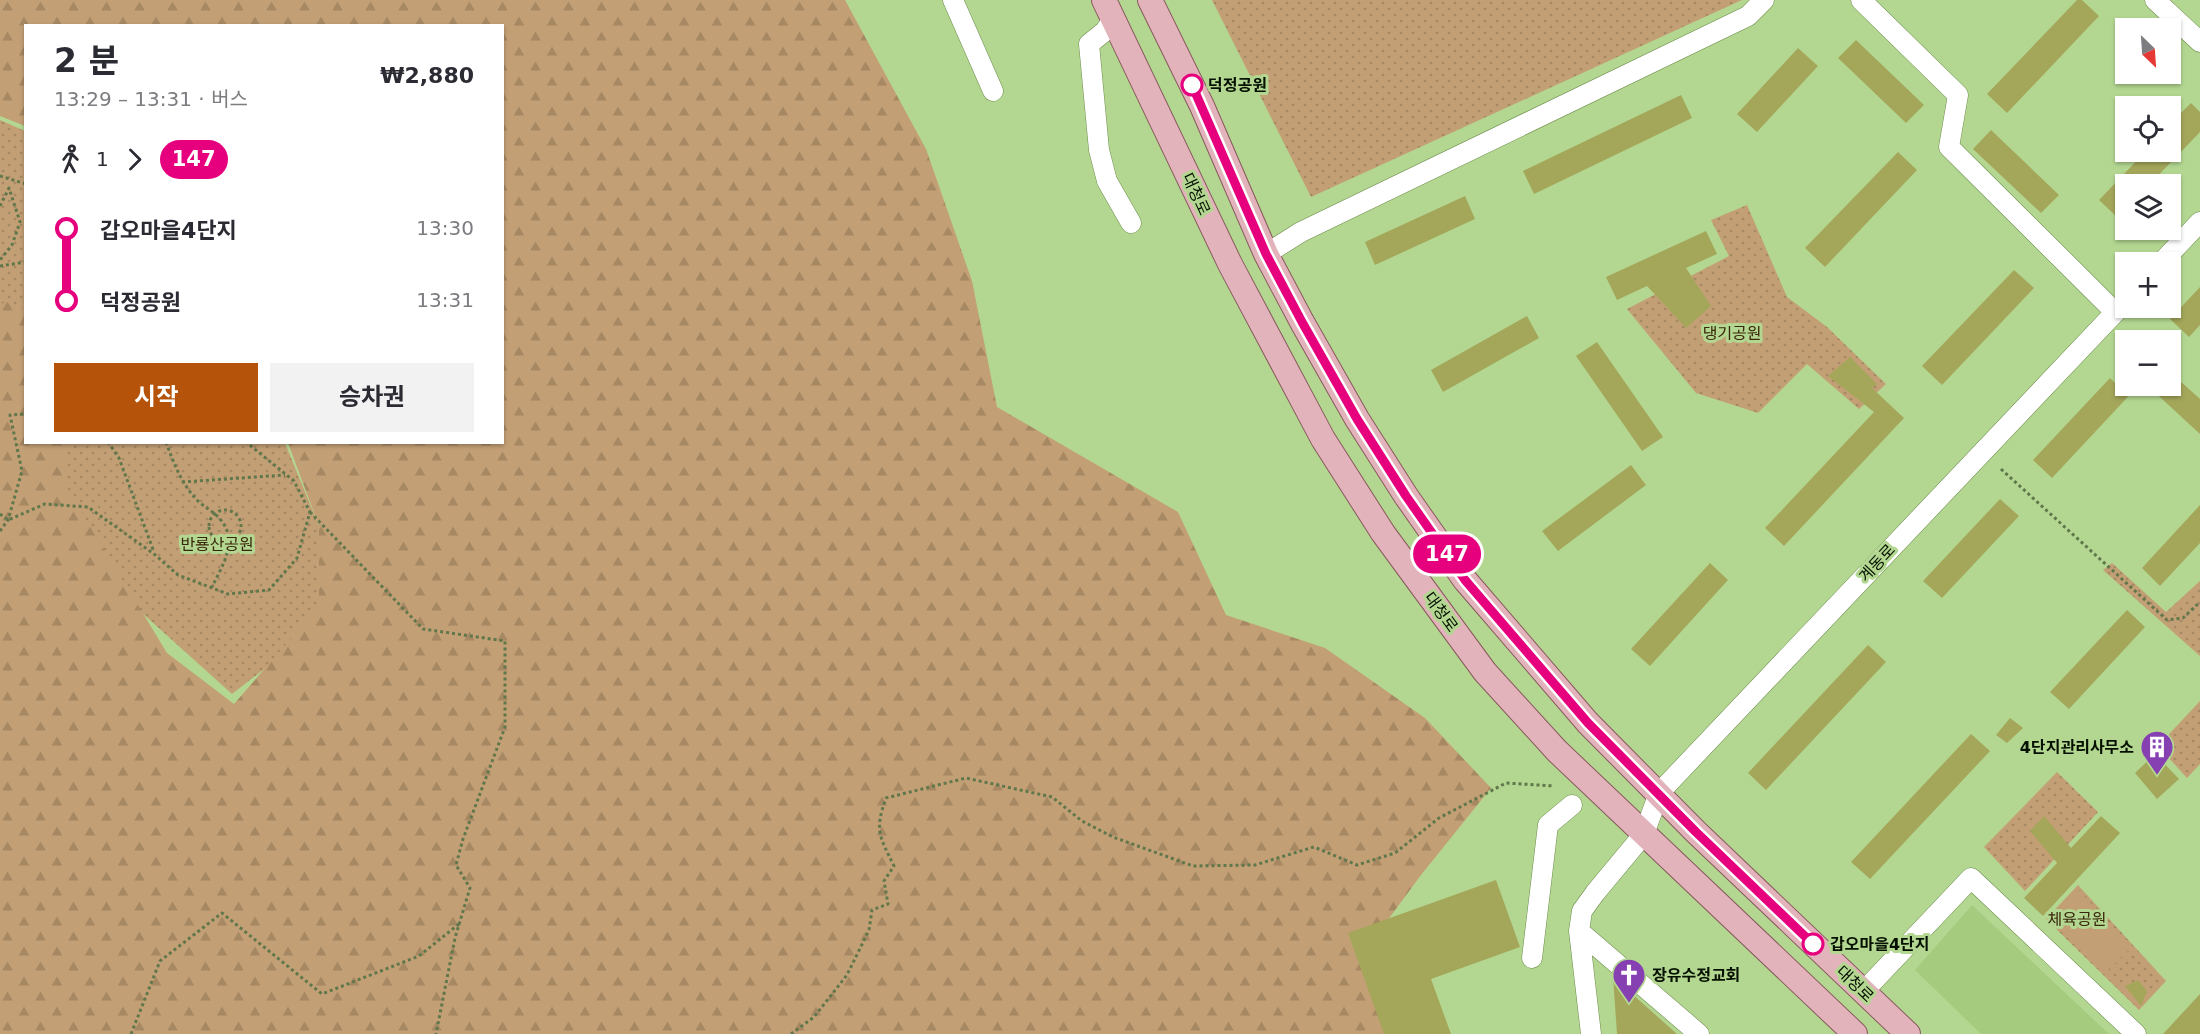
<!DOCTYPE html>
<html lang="ko">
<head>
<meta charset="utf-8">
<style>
  body { margin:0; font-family:"DejaVu Sans","Noto Sans KR",sans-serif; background:#f2f2f3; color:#2b2b33; height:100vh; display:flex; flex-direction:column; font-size:22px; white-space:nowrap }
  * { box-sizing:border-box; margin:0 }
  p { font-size:20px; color:#7c7c81 }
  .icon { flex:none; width:33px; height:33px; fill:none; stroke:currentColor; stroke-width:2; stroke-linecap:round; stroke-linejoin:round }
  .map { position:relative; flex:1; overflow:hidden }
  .panel { position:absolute; left:24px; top:24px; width:480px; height:420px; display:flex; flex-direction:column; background:#fff; border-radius:0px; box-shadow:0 2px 4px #0004 }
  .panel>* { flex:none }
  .badge { padding:0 12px; border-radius:20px; font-size:21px; line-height:39px }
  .needle { width:39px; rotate:155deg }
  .fabs { position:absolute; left:2115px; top:18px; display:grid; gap:12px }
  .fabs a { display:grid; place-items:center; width:66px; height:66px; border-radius:0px; background:#fff; box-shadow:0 2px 4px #0004; font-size:30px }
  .map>.badge { position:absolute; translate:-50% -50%; box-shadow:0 0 0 3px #fff }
  .legs { display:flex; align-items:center; gap:9px; height:66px; padding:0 30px; font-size:20px }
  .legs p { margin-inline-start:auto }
  .overview { display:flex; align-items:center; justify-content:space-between; height:102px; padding:0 30px }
  h1 { font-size:33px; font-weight:700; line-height:45px }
  .primary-button { display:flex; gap:12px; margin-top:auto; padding:12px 30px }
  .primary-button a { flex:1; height:69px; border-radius:0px; background:#b45309; color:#fff; font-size:24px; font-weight:700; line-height:69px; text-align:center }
  .primary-button a+a { background:#f2f2f3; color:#2b2b33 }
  ul { padding:0 30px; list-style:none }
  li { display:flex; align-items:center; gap:21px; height:72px; font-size:22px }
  li i { display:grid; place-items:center; width:9px; height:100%; margin:0 8px; background:currentColor }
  li i::after { content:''; width:15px; height:15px; margin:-8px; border:4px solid; border-radius:50%; background:#fff }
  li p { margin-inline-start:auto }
  li:first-child i { background:linear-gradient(#0000 50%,currentColor 0) }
  li:last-child i { background:linear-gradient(currentColor 50%,#0000 0) }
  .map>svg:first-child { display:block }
  .built { fill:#a5cb7f }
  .grass { fill:url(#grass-dots) }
  .forest { fill:url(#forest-firs) }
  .garden { fill:#c39f75 }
  .building { fill:#a4a75a }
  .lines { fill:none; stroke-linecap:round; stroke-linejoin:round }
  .minor-casing { stroke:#6b8b49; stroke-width:21 }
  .major-casing { stroke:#88595c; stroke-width:26 }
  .path { stroke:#5f774b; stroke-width:3; stroke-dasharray:3 3; stroke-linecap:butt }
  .minor { stroke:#fff; stroke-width:20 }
  .major { stroke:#e2b3bb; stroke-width:24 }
  .line-1-casing { stroke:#fff; stroke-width:14 }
  .line-1 { stroke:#e6007e; stroke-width:9 }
  .stop-1-dot { fill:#fff; stroke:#e6007e; stroke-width:3 }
  .labels { text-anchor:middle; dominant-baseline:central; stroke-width:6; stroke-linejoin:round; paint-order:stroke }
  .stop-label { font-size:16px; font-weight:bold; fill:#051000; stroke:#b3d791; text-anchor:start }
  .street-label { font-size:16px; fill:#051000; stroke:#b3d791 }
  .park-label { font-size:16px; fill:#3a260b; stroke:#b3d791 }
  .poi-label { font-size:16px; font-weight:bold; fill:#051000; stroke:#b3d791; text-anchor:end }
</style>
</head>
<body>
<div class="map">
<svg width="2200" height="1034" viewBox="0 0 2200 1034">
  <defs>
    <pattern id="grass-dots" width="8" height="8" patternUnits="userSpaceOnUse" patternTransform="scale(1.5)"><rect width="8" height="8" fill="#c39f75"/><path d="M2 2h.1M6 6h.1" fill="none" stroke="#a68863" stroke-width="1.8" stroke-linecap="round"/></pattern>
    <pattern id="forest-firs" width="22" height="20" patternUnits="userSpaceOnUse" patternTransform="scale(1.5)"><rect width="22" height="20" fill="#c39f75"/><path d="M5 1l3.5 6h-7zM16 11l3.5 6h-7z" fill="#a68863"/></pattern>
  </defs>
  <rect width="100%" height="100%" fill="#b3d791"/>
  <path class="built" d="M1972,905L2109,1034H1981L1915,970Z"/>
  <path class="grass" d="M1212,0H1742L1311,197Z
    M0,120L25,131L26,442L285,443L319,526L340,610L232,694L0,485Z
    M1747,205L1787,297L1827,327L1886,384L1859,409L1807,364L1758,413L1696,393L1627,309L1729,256L1711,220Z
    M2112,563L2166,612L2200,581V656L2103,570Z
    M2200,701V764L2187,778L2158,746Z
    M2057,772L2098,812L2025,891L1984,847Z
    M2078,885L2166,981L2139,1010L2046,919Z"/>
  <path class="forest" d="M0,0H845L926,149L972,281L997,407L1178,512L1226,615L1325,648L1425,718L1491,788L1421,875L1359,959L1390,1034H0V304L8,302L25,310L26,442L65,443L64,483L167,653L234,704L319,606V526L288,443L502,442V26H26L25,126L0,116Z"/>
  <path class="garden" d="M2078,889L2131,948L2106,972L2050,919Z"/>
  <path class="building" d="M2077,0H2082L2099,16L2007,113L1987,94Z
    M1856,40L1924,105L1906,123L1838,58Z
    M1798,48L1818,66L1757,132L1737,114Z
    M1681,95L1692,118L1534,194L1523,171Z
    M2191,103L2200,112V132L2150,184H2126V211L2118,218L2099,200L2145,152H2170V124Z
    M1991,130L2059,195L2041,213L1973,149Z
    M1898,152L1917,170L1825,267L1805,248Z
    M1465,196L1475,219L1375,265L1365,242Z
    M1706,231L1717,254L1686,268L1711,306L1686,328L1647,286L1617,300L1606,277Z
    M2014,270L2034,288L1942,385L1922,366Z
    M2200,287V325L2189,337L2170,319Z
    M1527,316L1539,338L1443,392L1431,370Z
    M1597,342L1663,437L1642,451L1576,356Z
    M1850,357L1877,384L1872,388L1904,418L1784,546L1765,528L1874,412L1828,376Z
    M2170,372L2200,399V434L2148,386H2170Z
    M2110,378L2118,386H2138L2052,478L2033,460Z
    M1631,465L1646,485L1558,551L1542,531Z
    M2000,499L2019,516L1942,598L1923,581Z
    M2200,505V543L2160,586L2142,568Z
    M1710,563L1728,580L1650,666L1631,649Z
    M2127,610L2145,627L2069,709L2050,692Z
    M1868,645L1886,662L1766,790L1748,773Z
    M2010,718L2023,728L2007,743L1996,735Z
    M1971,734L1990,751L1870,879L1851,862Z
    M2155,754L2179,779L2157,799L2135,773Z
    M2044,816L2071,848L2101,816L2120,833L2043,916L2024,898L2057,863L2030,831Z
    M1496,880L1520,947L1431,979L1451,1034H1384L1348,933Z
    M1613,977L1677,1034H1617Z
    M2138,980L2147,991L2141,1006L2125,986Z
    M2200,994V1034H2163Z"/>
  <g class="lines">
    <g class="minor-casing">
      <path id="minor" d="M953,0L993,91
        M1861,0L1958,95L1949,147L2115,312
        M2155,0L2200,42
        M1113,19L1105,31L1089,44L1099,150L1107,181L1131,223
        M1266,254L1301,232L1748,16L1764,0
        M2162,262L2200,222
        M1579,931L1699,1034
        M1532,958L1548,825L1572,805
        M1863,992L1971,878L2136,1034
        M1591,1034L1579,931L1582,911L1595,893L1644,834L1659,793L2126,301"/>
    </g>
    <g class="major-casing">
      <path id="major" d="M1104,0L1230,264L1323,439L1383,533L1485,672L1557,751L1855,1034
        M1150,0L1202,106L1266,254L1302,322L1357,419L1406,496L1465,580L1588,723L1696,832L1908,1034"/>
    </g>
    <path class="path" d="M0,176L26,184
      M0,206L9,188L20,222L12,245L0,260
      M0,266L26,262
      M108,442L119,458L154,552
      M166,442C174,464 181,483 197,500C204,507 213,511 219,518C240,540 222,566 212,587
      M2001,469L2167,620L2183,618L2200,602
      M182,482L285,475
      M209 526a16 16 0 1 1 32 0a16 16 0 1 1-32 0Z
      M310,512L423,629L505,641V727L463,839L456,865L470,888L455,938L436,1034
      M0,514L8,520L45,504L88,507L154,554L178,575L228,594L269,590L297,558L310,512L294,481L246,442
      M0,531L8,520L22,471L10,415L26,414
      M131,1034L160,961L222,913L322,994L419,956L459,924
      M791,1034L814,1017L847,975L869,930L872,910L888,904L884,881L894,866C880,837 874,831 886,798L966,778L1052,797L1082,821L1113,837L1193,866L1255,865L1314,847L1357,865L1395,853L1439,818L1506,783L1554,786"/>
    <use href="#minor" class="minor"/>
    <use href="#major" class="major"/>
  </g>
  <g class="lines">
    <g class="line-1-casing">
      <path id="line-1" d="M1192,85L1266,254L1302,322L1357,419L1406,496L1465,580L1588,723L1696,832L1813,944"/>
    </g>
    <use href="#line-1" class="line-1"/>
  </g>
  <defs>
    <g id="building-pin" transform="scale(1.725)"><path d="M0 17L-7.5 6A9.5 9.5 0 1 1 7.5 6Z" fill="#8740b2" stroke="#b3d791"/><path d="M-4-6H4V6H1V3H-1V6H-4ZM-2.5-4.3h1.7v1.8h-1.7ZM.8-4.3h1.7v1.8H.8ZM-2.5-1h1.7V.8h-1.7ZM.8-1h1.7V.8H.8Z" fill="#fff"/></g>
    <g id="church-pin" transform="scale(1.725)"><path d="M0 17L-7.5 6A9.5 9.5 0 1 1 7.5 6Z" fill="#8740b2" stroke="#b3d791"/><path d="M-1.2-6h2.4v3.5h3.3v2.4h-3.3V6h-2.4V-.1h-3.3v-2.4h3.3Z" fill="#fff"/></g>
  </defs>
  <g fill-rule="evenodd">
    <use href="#building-pin" x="2157" y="747"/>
    <use href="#church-pin" x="1629" y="975"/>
  </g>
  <g class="stop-1-dot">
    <circle cx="1192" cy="85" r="10"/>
    <circle cx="1813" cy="944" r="10"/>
  </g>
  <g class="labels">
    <g class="stop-label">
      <text x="1208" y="85">덕정공원</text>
      <text x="1830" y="944">갑오마을4단지</text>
    </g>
    <g class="street-label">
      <text transform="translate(1196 194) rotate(65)">대청로</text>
      <text transform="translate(1877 563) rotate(-47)">계동로</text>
      <text transform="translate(1441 612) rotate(54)">대청로</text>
      <text transform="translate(1855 984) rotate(44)">대청로</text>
    </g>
    <g class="park-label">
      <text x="1732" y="333">댕기공원</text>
      <text x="217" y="544">반룡산공원</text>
      <text x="2077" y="919">체육공원</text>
    </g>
    <g class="poi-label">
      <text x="2134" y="747">4단지관리사무소</text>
      <text x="1652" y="975" text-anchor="start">장유수정교회</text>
    </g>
  </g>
</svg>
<div class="fabs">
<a><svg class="needle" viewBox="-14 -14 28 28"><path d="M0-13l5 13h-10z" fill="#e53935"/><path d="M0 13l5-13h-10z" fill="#7c7c81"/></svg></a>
<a><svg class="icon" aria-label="locate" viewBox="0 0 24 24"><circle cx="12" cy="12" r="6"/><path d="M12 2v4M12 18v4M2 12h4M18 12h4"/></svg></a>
<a><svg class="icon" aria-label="layers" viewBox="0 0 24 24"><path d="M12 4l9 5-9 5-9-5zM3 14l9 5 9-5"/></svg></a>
<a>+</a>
<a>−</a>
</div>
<b class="badge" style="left:1447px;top:554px;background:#e6007e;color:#fff">147</b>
<section class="panel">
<div class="overview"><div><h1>2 분</h1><p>13:29 – 13:31 · 버스</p></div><b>₩2,880</b></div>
<div class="legs"><svg class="icon" aria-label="walk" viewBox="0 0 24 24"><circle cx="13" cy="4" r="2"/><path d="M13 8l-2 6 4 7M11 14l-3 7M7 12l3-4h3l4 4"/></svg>1<svg class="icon" aria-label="forward" viewBox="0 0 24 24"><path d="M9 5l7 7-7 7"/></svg><b class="badge" style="background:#e6007e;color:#fff">147</b></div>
<ul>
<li><i style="color:#e6007e"></i><b>갑오마을4단지</b><p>13:30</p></li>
<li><i style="color:#e6007e"></i><b>덕정공원</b><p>13:31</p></li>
</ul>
<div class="primary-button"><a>시작</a><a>승차권</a></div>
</section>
</div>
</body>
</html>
